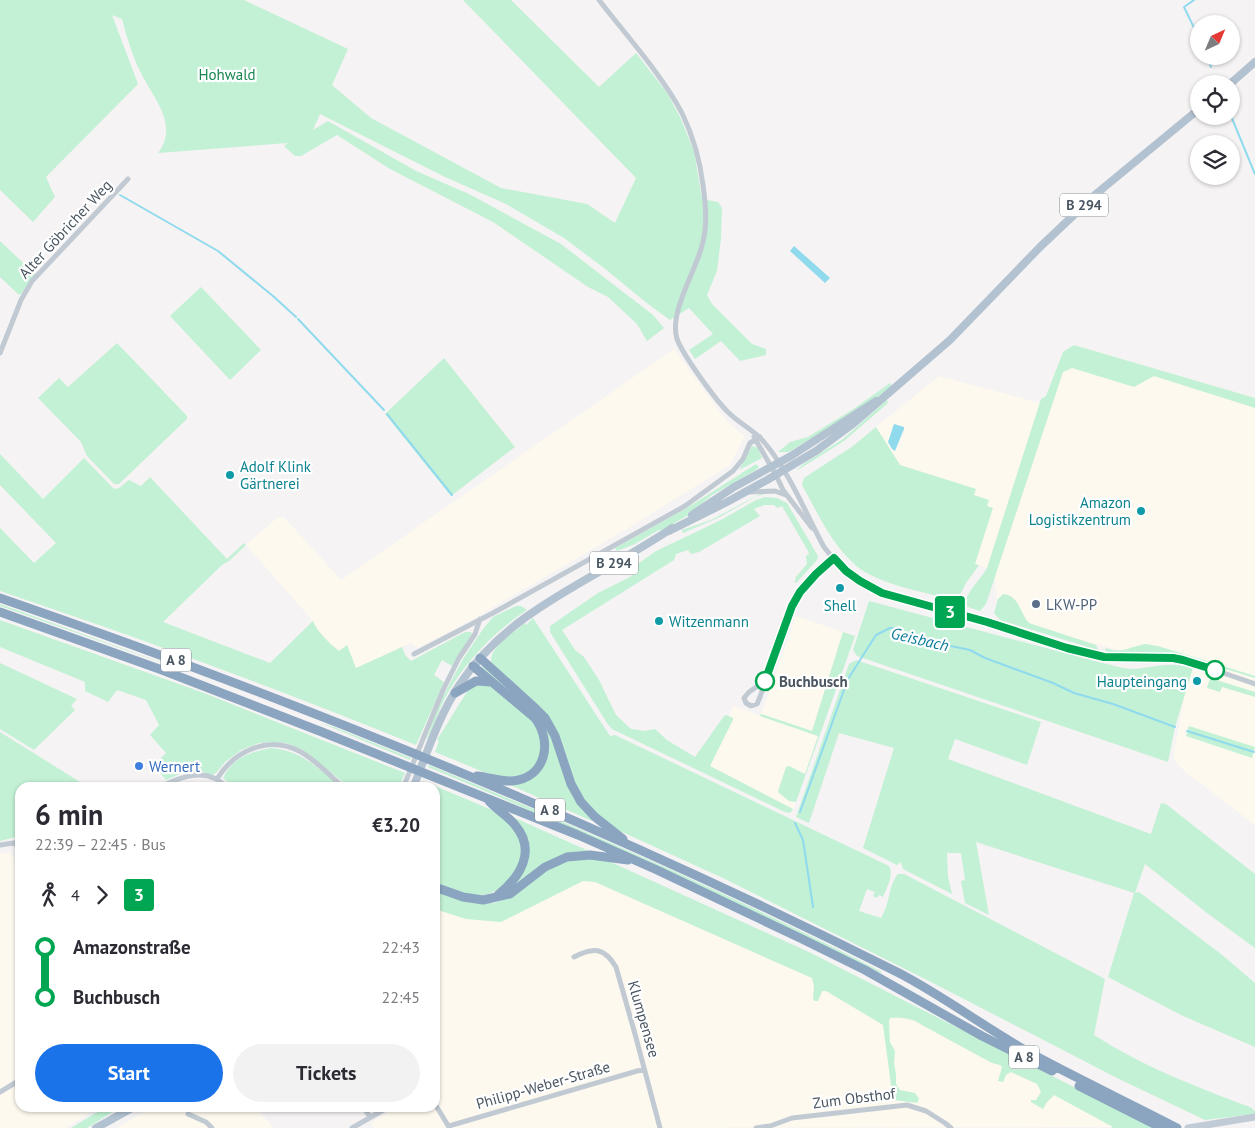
<!DOCTYPE html>
<html lang="en">
<head>
<meta charset="utf-8">
<style>
  body { margin:0; font-family:"PT Sans",sans-serif; background:#f2f2f3; color:#2b2b33; height:100vh; display:flex; flex-direction:column; font-size:19px; white-space:nowrap }
  * { box-sizing:border-box; margin:0 }
  p { font-size:16px; color:#7c7c81 }
  .icon { flex:none; width:28px; height:28px; fill:none; stroke:currentColor; stroke-width:2; stroke-linecap:round; stroke-linejoin:round }
  .map { position:relative; flex:1; overflow:hidden }
  .drawer { position:absolute; left:15px; top:782px; width:425px; height:330px; display:flex; flex-direction:column; background:#fff; border-radius:15px; box-shadow:0 1px 4px #0004 }
  .drawer>* { flex:none }
  .badge { padding:0 10px; border-radius:4px; font-size:18px; line-height:32px }
  .needle { width:32px; rotate:44deg }
  .fabs { position:absolute; left:1190px; top:15px; display:grid; gap:10px }
  .fabs a { display:grid; place-items:center; width:50px; height:50px; border-radius:50%; background:#fff; box-shadow:0 1px 4px #0004; font-size:25px }
  .map>.badge { position:absolute; translate:-50% -50%; box-shadow:0 0 0 2px #fff }
  .legs { display:flex; align-items:center; gap:8px; height:55px; padding:0 20px; font-size:16px }
  .legs p { margin-inline-start:auto }
  .summary { display:flex; align-items:center; justify-content:space-between; height:85px; padding:0 20px }
  h1 { font-size:28px; font-weight:700; line-height:38px }
  .cta { display:flex; gap:10px; margin-top:auto; padding:10px 20px }
  .cta a { flex:1; height:58px; border-radius:30px; background:#1a73e8; color:#fff; font-size:20px; font-weight:700; line-height:58px; text-align:center }
  .cta a+a { background:#f2f2f3; color:#2b2b33 }
  ul { padding:0 20px; list-style:none }
  li { display:flex; align-items:center; gap:18px; height:50px; font-size:19px }
  li i { display:grid; place-items:center; width:8px; height:100%; margin:0 6px; background:currentColor }
  li i::after { content:''; width:12px; height:12px; margin:-6px; border:4px solid; border-radius:50%; background:#fff }
  li p { margin-inline-start:auto }
  li:first-child i { background:linear-gradient(#0000 50%,currentColor 0) }
  li:last-child i { background:linear-gradient(currentColor 50%,#0000 0) }
  .map>svg:first-child { display:block }
  .commercial { fill:#fdf9ef }
  .green { fill:#c3f1d5 }
  .water { fill:#90daee }
  .lines { fill:none; stroke-linecap:round; stroke-linejoin:round }
  .stream { stroke:#90daee; stroke-width:2 }
  .street { stroke:#c1cad2; stroke-width:5 }
  .secondary { stroke:#c1cbd6; stroke-width:7 }
  .primary { stroke:#b3c2d1; stroke-width:8 }
  .highway { stroke:#8ba5c1; stroke-width:9 }
  .line-1-casing { stroke:#fff; stroke-width:11 }
  .line-1 { stroke:#00a651; stroke-width:8 }
  .culture-dot { fill:#0f9aa8; stroke:#fff; stroke-width:2 }
  .service-dot { fill:#5c6f8a; stroke:#fff; stroke-width:2 }
  .stop-1-dot { fill:#fff; stroke:#00a651; stroke-width:2.5 }
  .shop-dot { fill:#3f7fe0; stroke:#fff; stroke-width:2 }
  .labels { text-anchor:middle; dominant-baseline:central; stroke-width:4.5; stroke-linejoin:round; paint-order:stroke }
  .shield { fill:#fff; stroke:#808990; stroke-width:1 }
  .shield-label { font-size:14px; font-weight:bold; fill:#4a5661 }
  .park-label { font-size:15px; fill:#17864f; stroke:#fff }
  .street-label { font-size:15px; fill:#4a5661; stroke:#fff }
  .culture-label { font-size:15px; fill:#0d838f; stroke:#fff; text-anchor:start }
  .service-label { font-size:15px; fill:#4e5e75; stroke:#fff; text-anchor:start }
  .stop-label { font-size:15px; font-weight:bold; fill:#4a5661; stroke:#fff; text-anchor:start }
  .shop-label { font-size:15px; fill:#366cbe; stroke:#fff; text-anchor:start }
  .water-label { font-size:16px; font-style:italic; fill:#0c7c9b; stroke:#fff }
</style>
</head>
<body>
<div class="map">
<svg width="1255" height="1128" viewBox="0 0 1255 1128">
  <rect width="100%" height="100%" fill="#f5f3f3"/>
  <path class="commercial" d="M1074,345L1255,398V825L1183,770L1173,758L1185,692L1196,657L1153,651L1125,652L999,617L995,581L987,568L975,564L992,508L987,506L974,495L975,489L900,465L876,427L939,376L1040,403L1046,396L1063,352Z
    M674,349L728,423L745,436L730,465L625,530L473,619L418,648L411,643L356,669L347,645L340,651L331,644L314,625L313,621L246,545L277,518L284,517L341,580Z
    M796,616L843,632L812,731L761,714Z
    M733,706L818,736L805,774L789,766L786,767L778,788V792L783,797L789,801L796,802L793,809L710,766L733,718L729,716Z
    M10,852L20,867V1108H98L66,1128H0V854Z
    M583,880L595,882L812,978L814,986L813,999L820,998L823,991L826,990L838,998L889,1021L890,1018L895,1017L914,1021L992,1063L1000,1065L1002,1067L999,1081L1010,1072L1037,1084L1041,1091L1036,1101L1043,1109L1047,1102L1054,1095L1114,1127L374,1128L371,1123L395,1108H435V909L466,919L567,888Z
    M151,1108H256L274,1128H117Z"/>
  <path class="green" d="M0,0H244L348,49L332,85L371,118L501,188L587,204L615,223L636,178L463,0H511L599,87L636,53L667,93L680,117L694,151L702,199L718,202L722,208L721,238L717,271L707,295L712,304L752,344L766,349V355L740,361L721,341L695,359L689,350L713,334L689,308L670,320L648,304L604,268L564,238L506,204L443,176L320,114L313,130L328,121L416,171L469,194L561,244L653,315L664,328L647,341L637,324L608,297L588,287L493,222L390,169L337,135L301,156H295L284,146L288,143L158,153C180,124 152,97 140,71C132,55 127,37 122,19L112,15L138,84L46,177L55,197L33,222L0,190Z
    M0,241L35,274L21,294L19,295L0,277Z
    M201,287L261,350L230,380L170,316Z
    M117,343L187,416V419L119,484H114L87,456L81,442L38,398L59,378L68,387Z
    M1074,345L1255,398V408L1154,376L1134,387L1072,368L1063,372L986,604L980,611L965,606C966,591 980,581 987,568L1041,399L1046,396L1063,352Z
    M444,358L515,447L451,496L385,414Z
    M890,383L892,386L872,401L789,452H778L790,442L808,437L855,408Z
    M887,400L888,403L844,441L796,471L802,465L843,439Z
    M876,427L900,465L976,489L974,495L989,500L987,506L993,508L975,564L979,565L966,583L957,601C929,593 891,587 865,572C835,553 819,515 802,485L804,478L853,446Z
    M752,446L758,448L762,458L739,470Z
    M0,454L43,499L84,458L114,489L119,488L129,480L141,486L150,477L227,559L244,543L246,545L229,561L222,565L163,622L270,663L313,621C317,632 330,644 339,651L347,645L356,668L402,647L405,655L411,661L465,632H471L472,634L452,666L442,660L434,675L444,682L416,745C279,689 140,638 0,591V528L34,563L56,543L0,485Z
    M756,464L759,467L756,470L712,495L687,516L662,530H659L633,545L617,551L615,548L687,508Z
    M762,493H769L757,496L718,518L683,533L682,530L711,520Z
    M765,497L777,498L787,503L818,556L817,560L796,583L794,582L796,579L795,578L807,564L806,556L809,554L808,551L782,506L777,508L774,505H764L754,509L760,516L699,552L691,554L688,550L676,554L674,560L562,630L575,650L584,657L599,680L616,715L631,729L645,731L655,729L667,740L695,757L724,716L726,715L733,718V720L710,766L793,809L790,813L785,812L612,729L607,723L550,632V626L598,593L628,578L634,574L639,563L656,551L721,520L756,500Z
    M1003,594C1019,595 1020,613 1029,623L1096,645L1098,650L1000,620L994,613L998,599Z
    M869,601L1102,663C1112,665 1124,669 1134,669C1157,667 1169,661 1193,668L1175,727L1168,762L857,656L853,650Z
    M0,604L193,674L0,606Z
    M516,606H521L527,610C493,632 461,666 443,702C437,714 434,731 426,740L441,700L463,659L483,629L493,617Z
    M533,618L610,736L615,735L889,866C894,876 887,887 883,897L879,895L877,898L873,896L875,892L867,889L859,911L881,918C890,904 888,886 898,874H904L1105,979L1094,1035C1142,1066 1196,1087 1250,1107L1255,1111V1114L1205,1120L1117,1078L931,982L725,879L620,831L605,823L579,794L562,746L491,662C490,646 514,633 525,623L526,625Z
    M0,620L204,693L405,773L399,787H349L303,750L286,743L272,742L259,743L241,750L225,762L216,773L212,775L200,771L184,772L166,780L154,765L166,753L150,735L159,725L146,700L117,690L108,702L85,691V682L0,647Z
    M843,632L855,636L796,802L789,801L778,792L786,767L789,766L805,774L818,736L760,716L761,714L812,731Z
    M1145,644L1158,646L1255,676V678L1179,655C1154,650 1130,658 1106,651L1105,648C1123,654 1128,647 1145,644Z
    M856,660L1041,722L1027,765L955,739L948,759L1151,834L1161,803L1166,804L1255,874V948L1207,913L1145,864L1135,893L1139,892L1221,954L1255,983V1047L1183,1016L1108,977L1134,893L976,842L989,915L965,903L961,881L965,880L961,853H947L948,876L952,894L903,869L901,862L897,865L863,848L894,748L839,733L809,823L796,817L849,664Z
    M0,663L77,699L71,706L75,710L34,750L0,729Z
    M483,667L529,707L543,722L593,819L592,821L510,785L534,775L548,736L482,668Z
    M1210,678L1255,692V697L1222,687L1220,692L1207,688Z
    M489,684L516,704L539,729L542,752L533,769L518,777H496L435,752L439,741L437,740L468,690L474,686Z
    M321,723L334,727L411,758L410,760Z
    M1189,726L1255,747L1252,758L1186,736Z
    M0,732L88,787L20,788V836L0,841Z
    M271,748C303,751 317,768 341,787H233L223,778C232,758 250,752 271,748Z
    M429,765C582,829 735,896 882,972L881,973C732,900 581,831 428,767Z
    M423,781L492,810C512,821 529,844 519,868C517,873 510,878 506,882C497,891 489,896 475,895C461,894 448,887 435,882V788H420Z
    M515,818L591,852H580L515,888L514,884L525,863Z
    M578,858L605,860L615,864L811,953L1154,1128H1111L1113,1127L1054,1095L1047,1102L1043,1109L1031,1102V1100H1036L1041,1092L1037,1084L1011,1072L1006,1075L1003,1082L998,1081L1002,1067L1000,1065L992,1063L922,1025C916,1019 899,1016 890,1018L889,1021L890,1042L895,1051L894,1063L896,1074V1084L900,1090L915,1093L919,1099L917,1103L893,1100L883,1025L826,991H822L818,1001H815L813,999L814,986L812,978L595,882L583,881L501,922L466,919L435,909V890L472,903H494L506,899L548,868Z
    M104,1108H119L87,1128H71Z"/>
  <path class="water" d="M794,246L830,278L825,283L790,251Z
    M894,424L904,427V429L895,451L892,449L888,442Z"/>
  <g class="lines">
    <path class="stream" d="M1194,0L1184,7L1199,38
      M1207,56L1211,67
      M1231,116L1255,174
      M120,195L218,251L273,296L296,317
      M298,319L384,410
      M387,414L452,495
      M1187,731L1254,752
      M800,812L848,679L876,635L890,628H894L931,642L970,650L985,658L1053,683L1074,693L1113,704L1175,727
      M795,823L803,840L813,907"/>
    <path class="street" d="M599,0C626,35 662,75 682,113C693,136 700,160 703,185C706,207 708,227 701,249C694,274 669,313 677,339C683,355 716,401 729,413C740,424 754,430 764,442C790,473 805,512 824,547C831,556 838,565 847,572C886,603 941,609 988,623C1022,633 1056,645 1091,654L1104,657L1132,658L1163,657L1183,659L1255,684
      M0,353L21,300L32,281L128,179
      M754,437L776,475L783,490L812,528
      M748,492L775,491L786,495
      M414,654L493,613L685,506L733,471L743,459L750,443L760,437
      M765,681L749,692L744,698L746,703L751,706L757,704L760,697L791,606L800,592L816,574L834,558
      M217,779C234,751 268,735 299,751C315,759 330,776 344,788
      M159,788C181,776 208,766 227,788
      M403,788L443,690L459,658L475,634L480,619
      M16,843L20,856
      M0,845L20,842
      M574,957C593,947 604,947 616,967L635,1034L660,1128
      M0,1092L20,1080
      M435,1104L449,1127
      M364,1108L370,1117
      M188,1114L206,1122L212,1128
      M449,1126L644,1069
      M352,1128L387,1108
      M756,1128L770,1126L792,1118L907,1105L926,1111L945,1123L951,1128"/>
    <path class="secondary" d="M1188,1128L1255,1117"/>
    <path class="primary" d="M1230,84L1255,62
      M692,515L734,487L791,456L876,401
      M669,531L727,502L767,480L816,451L854,423L950,340L1040,247L1096,194L1199,109
      M413,788C427,753 439,715 460,684C511,607 599,578 672,528
      M96,1128L132,1108"/>
    <path class="highway" d="M0,598C307,704 609,827 899,973C945,997 987,1029 1032,1054C1080,1080 1129,1103 1177,1128
      M0,612L162,670L322,732L578,835L657,870L800,938L865,970L982,1036L1052,1071
      M480,658L534,707L545,718L555,736L571,784L581,802L595,817L623,839
      M473,666L535,718C553,742 546,778 512,781C500,782 489,777 477,776
      M455,693L476,681L491,682
      M489,801C497,810 508,816 515,825C537,851 520,877 498,895
      M435,887L463,897L483,900L510,894L545,867L567,857L590,855L628,860
      M1079,1086L1162,1128"/>
  </g>
  <g class="lines">
    <g class="line-1-casing">
      <path id="line-1" d="M765,681L792,606L800,592L816,574L834,558L846,571L860,581L882,593L987,622L1067,648L1104,657L1173,658L1183,660L1215,670"/>
    </g>
    <use href="#line-1" class="line-1"/>
  </g>
  <g class="culture-dot">
    <circle cx="230" cy="475" r="5"/>
    <circle cx="1141" cy="511" r="5"/>
    <circle cx="840" cy="588" r="5"/>
    <circle cx="659" cy="621" r="5"/>
    <circle cx="1197" cy="681" r="5"/>
  </g>
  <circle class="service-dot" cx="1036" cy="604" r="5"/>
  <g class="stop-1-dot">
    <circle cx="1215" cy="670" r="9"/>
    <circle cx="765" cy="681" r="9"/>
  </g>
  <circle class="shop-dot" cx="139" cy="766" r="5"/>
  <g class="labels">
    <g class="shield">
      <rect x="1060" y="193.5" width="48" height="23" rx="4"/>
      <rect x="590" y="551.5" width="48" height="23" rx="4"/>
      <rect x="161" y="648.5" width="30" height="23" rx="4"/>
      <rect x="535" y="798.5" width="30" height="23" rx="4"/>
      <rect x="1009" y="1045.5" width="30" height="23" rx="4"/>
    </g>
    <g class="shield-label">
      <text x="1084" y="205">B 294</text>
      <text x="614" y="563">B 294</text>
      <text x="176" y="660">A 8</text>
      <text x="550" y="810">A 8</text>
      <text x="1024" y="1057">A 8</text>
    </g>
    <g class="park-label">
      <text x="227" y="74">Hohwald</text>
    </g>
    <g class="street-label">
      <text transform="translate(65 229) rotate(-47)">Alter Göbricher Weg</text>
      <text transform="translate(644 1019) rotate(74)">Klumpensee</text>
      <text transform="translate(543 1085) rotate(-16)">Philipp-Weber-Straße</text>
      <text transform="translate(854 1098) rotate(-7)">Zum Obsthof</text>
    </g>
    <g class="culture-label">
      <text x="240" y="466">Adolf Klink<tspan x="240" dy="17">Gärtnerei</tspan></text>
      <text x="1131" y="502" text-anchor="end">Amazon<tspan x="1131" dy="17">Logistikzentrum</tspan></text>
      <text x="840" y="605" text-anchor="middle">Shell</text>
      <text x="669" y="621">Witzenmann</text>
      <text x="1187" y="681" text-anchor="end">Haupteingang</text>
    </g>
    <g class="service-label">
      <text x="1046" y="604">LKW-PP</text>
    </g>
    <g class="stop-label">
      <text x="779" y="681">Buchbusch</text>
    </g>
    <g class="shop-label">
      <text x="149" y="766">Wernert</text>
    </g>
    <g class="water-label">
      <text transform="translate(920 639) rotate(13)">Geisbach</text>
    </g>
  </g>
</svg>
<div class="fabs">
<a><svg class="needle" viewBox="-14 -14 28 28"><path d="M0-13l5 13h-10z" fill="#e53935"/><path d="M0 13l5-13h-10z" fill="#7c7c81"/></svg></a>
<a><svg class="icon" aria-label="locate" viewBox="0 0 24 24"><circle cx="12" cy="12" r="6"/><path d="M12 2v4M12 18v4M2 12h4M18 12h4"/></svg></a>
<a><svg class="icon" aria-label="layers" viewBox="0 0 24 24"><path d="M12 4l9 5-9 5-9-5zM3 14l9 5 9-5"/></svg></a>
</div>
<b class="badge" style="left:950px;top:612px;background:#00a651;color:#fff">3</b>
<section class="drawer">
<div class="summary"><div><h1>6 min</h1><p>22:39 – 22:45 · Bus</p></div><b>€3.20</b></div>
<div class="legs"><svg class="icon" aria-label="walk" viewBox="0 0 24 24"><circle cx="13" cy="4" r="2"/><path d="M13 8l-2 6 4 7M11 14l-3 7M7 12l3-4h3l4 4"/></svg>4<svg class="icon" aria-label="forward" viewBox="0 0 24 24"><path d="M9 5l7 7-7 7"/></svg><b class="badge" style="background:#00a651;color:#fff">3</b></div>
<ul>
<li><i style="color:#00a651"></i><b>Amazonstraße</b><p>22:43</p></li>
<li><i style="color:#00a651"></i><b>Buchbusch</b><p>22:45</p></li>
</ul>
<div class="cta"><a>Start</a><a>Tickets</a></div>
</section>
</div>
</body>
</html>
